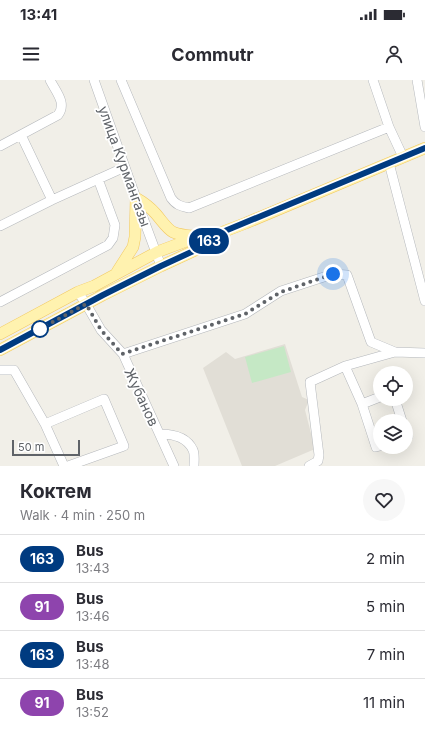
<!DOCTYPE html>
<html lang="en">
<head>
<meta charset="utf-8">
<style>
  body { margin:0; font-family:Inter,sans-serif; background:#f7f7f7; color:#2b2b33; height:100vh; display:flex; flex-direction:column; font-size:15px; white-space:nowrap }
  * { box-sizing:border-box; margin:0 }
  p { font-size:13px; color:#7c7c81 }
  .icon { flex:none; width:22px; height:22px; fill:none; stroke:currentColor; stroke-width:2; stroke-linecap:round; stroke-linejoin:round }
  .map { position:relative; height:386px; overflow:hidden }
  .drawer { display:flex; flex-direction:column; background:#fff; flex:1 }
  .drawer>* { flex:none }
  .badge { padding:0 8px; border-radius:13px; font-size:14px; line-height:26px }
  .buttons { position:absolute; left:373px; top:286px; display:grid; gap:8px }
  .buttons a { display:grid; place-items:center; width:40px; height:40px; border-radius:50%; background:#fff; box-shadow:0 4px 16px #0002; font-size:20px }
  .scale { position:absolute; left:12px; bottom:10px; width:68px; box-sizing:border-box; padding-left:4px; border:2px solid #5f6368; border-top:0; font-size:11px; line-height:14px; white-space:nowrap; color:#5f6368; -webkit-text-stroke:3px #fff; paint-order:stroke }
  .you { position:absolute; width:20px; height:20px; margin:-10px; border:3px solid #fff; border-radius:50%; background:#1a73e8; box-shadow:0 0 0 6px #1a73e833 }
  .map>.badge { position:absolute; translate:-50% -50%; box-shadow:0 0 0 2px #fff }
  .round { display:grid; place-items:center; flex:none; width:42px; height:42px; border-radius:21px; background:#f7f7f7 }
  .head { display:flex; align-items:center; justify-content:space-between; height:68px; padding:0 20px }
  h1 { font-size:19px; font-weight:700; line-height:30px }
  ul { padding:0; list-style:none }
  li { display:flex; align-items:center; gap:12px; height:48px; padding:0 20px; border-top:1px solid #e1e1e2 }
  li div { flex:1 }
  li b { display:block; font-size:15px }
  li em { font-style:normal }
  li .badge { min-width:44px; font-weight:700; text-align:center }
  .status { display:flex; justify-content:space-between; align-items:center; height:28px; padding:0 20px; background:#fff; direction:ltr }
  .status svg { height:11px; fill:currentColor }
  header { display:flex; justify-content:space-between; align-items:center; height:52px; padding:0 20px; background:#fff; font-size:18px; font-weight:700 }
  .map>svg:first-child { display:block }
  .education { fill:#e1ded6 }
  .green { fill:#c5e8c5 }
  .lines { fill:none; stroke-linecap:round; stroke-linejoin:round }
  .minor-casing { stroke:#b5b8bc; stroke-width:10 }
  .major-casing { stroke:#f2c960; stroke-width:12 }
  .minor { stroke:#fff; stroke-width:9 }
  .major { stroke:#fff2af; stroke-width:11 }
  .line-casing { stroke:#fff; stroke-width:9 }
  .line { stroke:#003b80; stroke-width:6 }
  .walk { stroke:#5f6368; stroke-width:4; stroke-dasharray:0 7.2 }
  .stop-dot { fill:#fff; stroke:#003b80; stroke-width:2 }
  .labels { text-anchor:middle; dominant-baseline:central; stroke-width:3.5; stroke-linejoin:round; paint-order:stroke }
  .street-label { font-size:14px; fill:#5f6368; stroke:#fff }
</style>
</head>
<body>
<div class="status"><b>13:41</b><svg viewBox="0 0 49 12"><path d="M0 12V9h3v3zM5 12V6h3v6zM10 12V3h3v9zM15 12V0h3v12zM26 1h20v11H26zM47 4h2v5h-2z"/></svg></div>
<header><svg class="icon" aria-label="menu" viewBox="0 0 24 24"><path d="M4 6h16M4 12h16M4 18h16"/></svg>Commutr<svg class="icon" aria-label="person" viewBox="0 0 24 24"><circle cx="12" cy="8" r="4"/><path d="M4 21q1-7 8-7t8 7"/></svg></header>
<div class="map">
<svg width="425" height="386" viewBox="0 0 425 386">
  <rect width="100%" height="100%" fill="#f1efe8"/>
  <path class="education" d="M285,264L302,317L309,320L305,330L315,369L275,386H242L203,288L226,272L235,279Z"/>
  <path class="green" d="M284,266L291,292L252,303L245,277Z"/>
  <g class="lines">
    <g class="minor-casing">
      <path id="minor" d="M94,0L142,135L161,186
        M121,0L171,118C176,125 180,126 189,128L389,47
        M373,0L389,47L403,77
        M417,0L425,47
        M21,55L52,120
        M0,66L58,35C67,23 56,12 50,0
        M389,83L425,221
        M0,146L52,120L125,87
        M78,212L86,224L101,250L123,274L174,386
        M0,222L108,165L113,158L115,145L98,99
        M123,274L245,234L281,211L333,194L347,195L371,262L395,272
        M345,286L362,324L376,367L380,366
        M0,290H14L45,344L64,386
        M395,319L402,341
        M362,324L380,317
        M45,344L104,319L124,366L68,386
        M406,351L408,356L406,357
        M160,354C173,354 187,357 193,370C195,374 194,381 194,386
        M309,386L318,381L319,375L310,302L345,286L395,272L425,273"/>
    </g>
    <g class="major-casing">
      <path id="major" d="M136,118C143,122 150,127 156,134C171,152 169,154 194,156
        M117,192L133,167L135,157L136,118
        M0,254L78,212L94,206L157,172L197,157L220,153L246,143L425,68
        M0,270L103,215L161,186L200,168L218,155"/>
    </g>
    <use href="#minor" class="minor"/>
    <use href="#major" class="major"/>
  </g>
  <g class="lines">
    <g class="line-casing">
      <path id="line" d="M0,270L103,215L161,186L200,168L220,153L425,68"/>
    </g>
    <use href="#line" class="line"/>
    <path class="walk" d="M40,249L86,224L101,250L122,274L245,234L281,212L333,194"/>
  </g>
  <circle class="stop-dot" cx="40" cy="249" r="8"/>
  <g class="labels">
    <g class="street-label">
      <text transform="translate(125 86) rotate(70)">улица Курмангазы</text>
      <text transform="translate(142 317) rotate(65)">Жубанов</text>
    </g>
  </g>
</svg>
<div class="buttons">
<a><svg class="icon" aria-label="locate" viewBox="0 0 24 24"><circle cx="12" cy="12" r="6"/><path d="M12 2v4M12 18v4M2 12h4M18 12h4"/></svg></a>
<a><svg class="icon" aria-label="layers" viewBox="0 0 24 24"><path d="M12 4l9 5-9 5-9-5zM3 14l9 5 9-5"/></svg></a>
</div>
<div class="scale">50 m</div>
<div class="you" style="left:333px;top:194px"></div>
<b class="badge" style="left:209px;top:161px;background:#003b80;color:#fff">163</b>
</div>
<section class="drawer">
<div class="head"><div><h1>Коктем</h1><p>Walk · 4 min · 250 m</p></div><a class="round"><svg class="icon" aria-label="heart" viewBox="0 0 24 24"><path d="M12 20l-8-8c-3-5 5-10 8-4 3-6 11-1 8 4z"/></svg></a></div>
<ul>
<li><span class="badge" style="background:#003b80;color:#fff">163</span><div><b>Bus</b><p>13:43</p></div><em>2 min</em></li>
<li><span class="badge" style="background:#8e44ad;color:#fff">91</span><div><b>Bus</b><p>13:46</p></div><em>5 min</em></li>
<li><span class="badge" style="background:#003b80;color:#fff">163</span><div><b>Bus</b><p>13:48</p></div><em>7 min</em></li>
<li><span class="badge" style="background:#8e44ad;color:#fff">91</span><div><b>Bus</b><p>13:52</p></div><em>11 min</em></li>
</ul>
</section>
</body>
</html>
